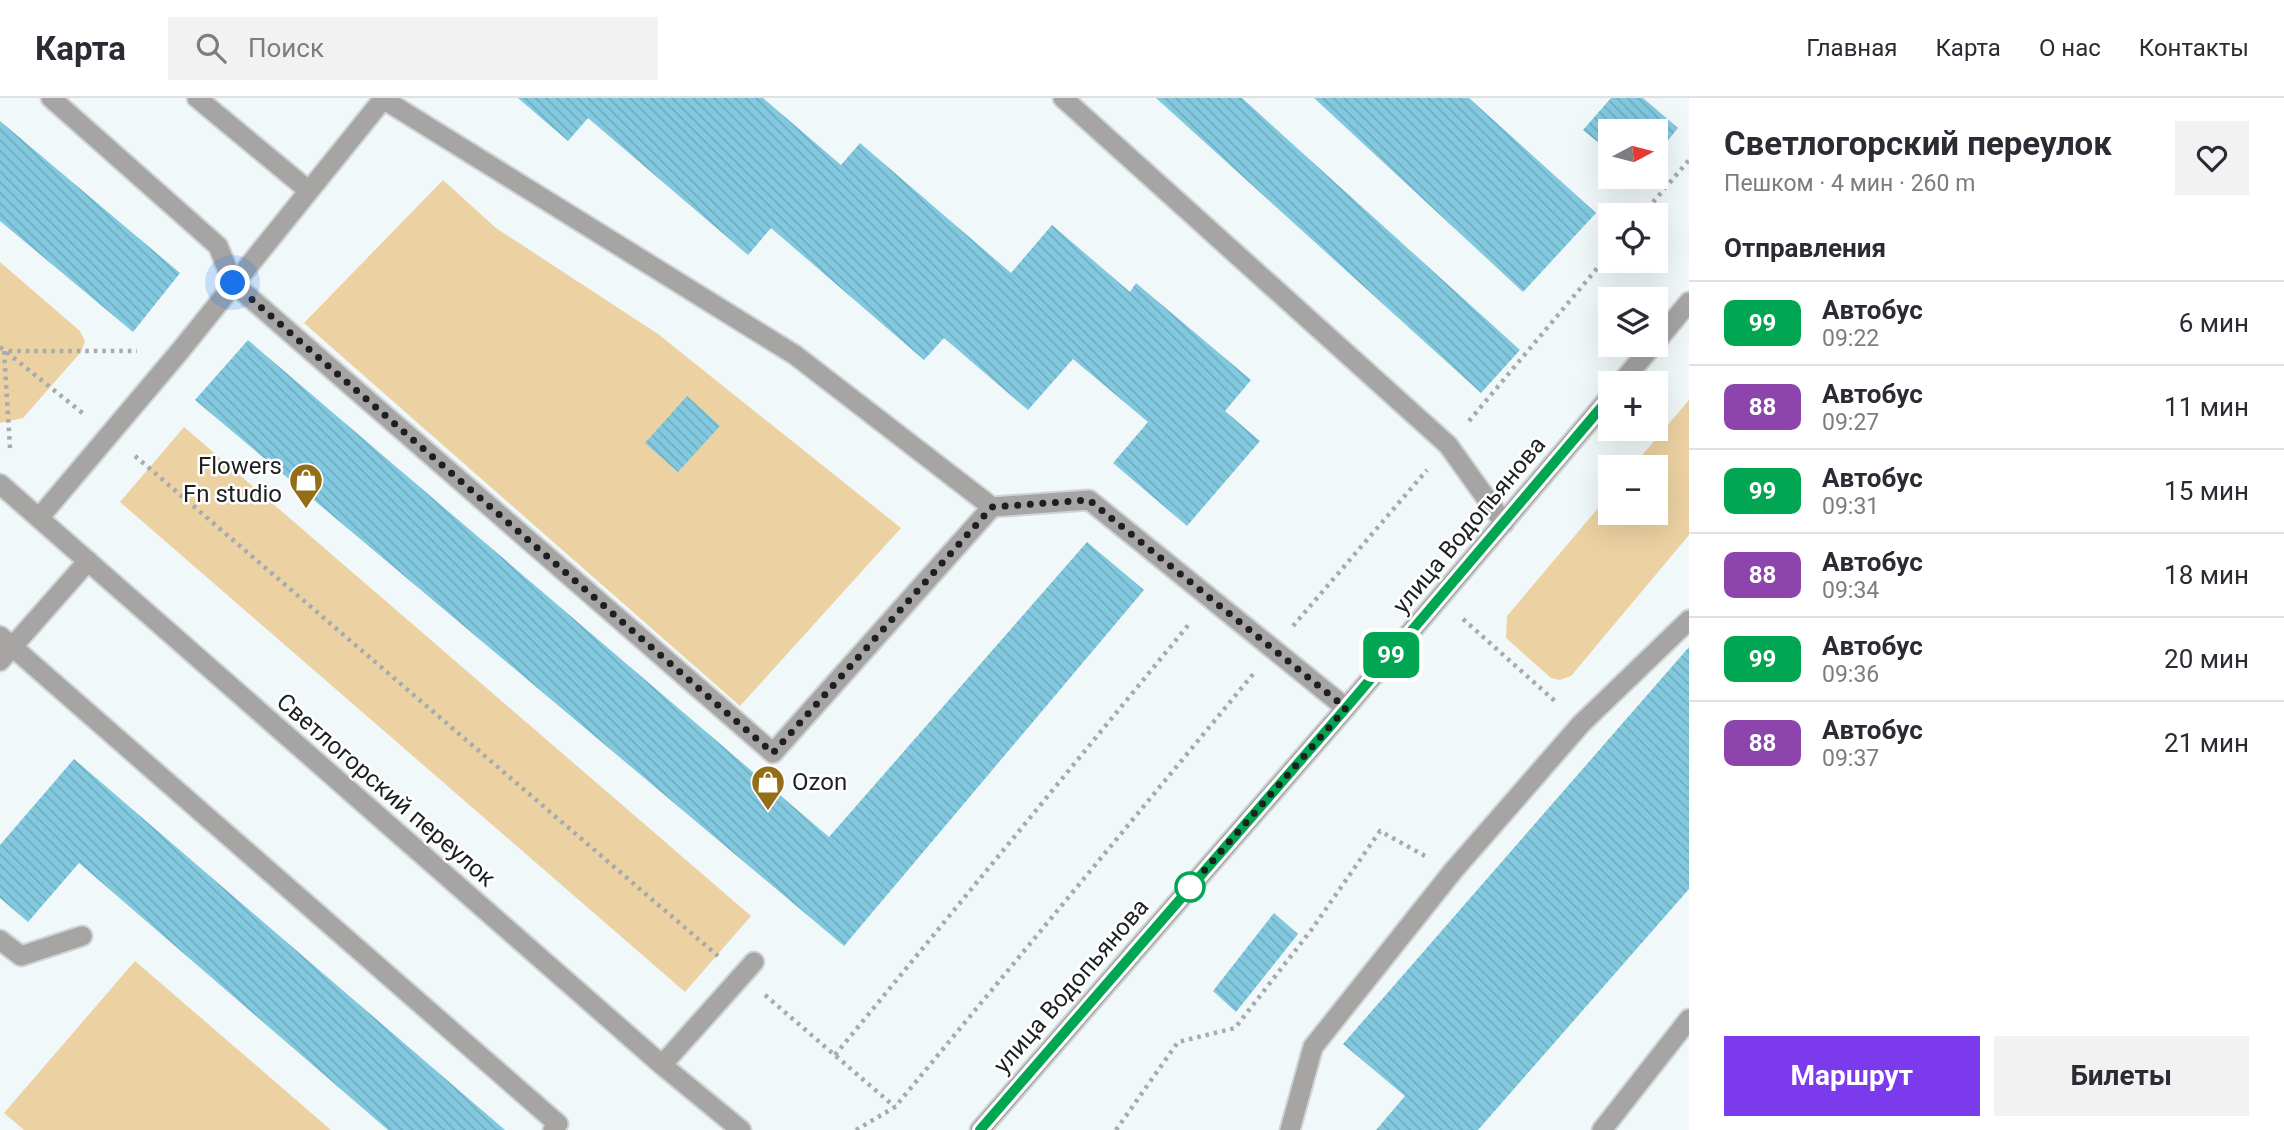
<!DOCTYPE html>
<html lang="ru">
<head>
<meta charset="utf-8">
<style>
  body { margin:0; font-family:Roboto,sans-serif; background:#f2f2f3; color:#2b2b33; height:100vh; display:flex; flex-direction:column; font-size:26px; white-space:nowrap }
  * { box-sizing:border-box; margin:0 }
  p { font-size:23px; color:#7c7c81 }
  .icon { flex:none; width:38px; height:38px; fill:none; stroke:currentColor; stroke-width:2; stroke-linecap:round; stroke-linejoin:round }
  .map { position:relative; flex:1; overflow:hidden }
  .side { display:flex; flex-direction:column; background:#fff; width:595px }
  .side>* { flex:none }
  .badge { padding:0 14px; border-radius:10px; font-size:24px; line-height:46px }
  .needle { width:46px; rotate:83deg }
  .fabs { position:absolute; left:1598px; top:21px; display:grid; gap:14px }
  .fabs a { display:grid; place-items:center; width:70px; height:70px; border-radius:0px; background:#fff; box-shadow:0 7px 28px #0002; font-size:35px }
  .you { position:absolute; width:35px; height:35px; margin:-18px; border:5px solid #fff; border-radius:50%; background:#1a73e8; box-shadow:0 0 0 10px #1a73e833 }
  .map>.badge { position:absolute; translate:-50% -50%; box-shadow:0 0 0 4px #fff }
  h2 { padding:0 35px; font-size:26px; line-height:63px }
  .round { display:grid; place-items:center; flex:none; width:74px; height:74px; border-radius:0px; background:#f2f2f3 }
  .headline { display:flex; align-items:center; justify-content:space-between; height:119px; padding:0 35px }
  h1 { font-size:33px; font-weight:700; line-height:52px }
  .action { display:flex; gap:14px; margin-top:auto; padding:14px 35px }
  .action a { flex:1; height:80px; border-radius:0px; background:#7c3aed; color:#fff; font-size:28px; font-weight:700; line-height:80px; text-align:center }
  .action a+a { background:#f2f2f3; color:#2b2b33 }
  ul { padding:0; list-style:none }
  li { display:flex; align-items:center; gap:21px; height:84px; padding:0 35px; border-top:2px solid #e1e1e2 }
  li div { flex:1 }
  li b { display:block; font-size:26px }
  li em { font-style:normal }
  li .badge { min-width:77px; font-weight:700; text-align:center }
  header { display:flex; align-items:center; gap:42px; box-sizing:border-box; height:98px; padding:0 35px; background:#fff; border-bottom:2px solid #e1e1e2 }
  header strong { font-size:33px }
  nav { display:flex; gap:38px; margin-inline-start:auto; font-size:24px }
  .search { width:490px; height:63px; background:#f2f2f3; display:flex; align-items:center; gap:18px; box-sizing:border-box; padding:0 24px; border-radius:0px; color:#7c7c81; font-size:26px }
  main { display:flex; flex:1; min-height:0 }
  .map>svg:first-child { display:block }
  .green { fill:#ecd2a2 }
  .building { fill:url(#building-back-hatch) }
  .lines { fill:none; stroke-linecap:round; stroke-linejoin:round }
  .service-casing { stroke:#cfd5d7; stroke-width:23 }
  .minor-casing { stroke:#cfd5d7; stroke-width:23 }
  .path { stroke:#a6abad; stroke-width:4.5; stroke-dasharray:3.5 5; stroke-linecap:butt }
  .service { stroke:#a6a5a3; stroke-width:19 }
  .minor { stroke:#a6a5a3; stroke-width:19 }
  .line-casing { stroke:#fff; stroke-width:16 }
  .line { stroke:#00a651; stroke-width:10 }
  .walk { stroke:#1d1f20; stroke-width:7; stroke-dasharray:0 12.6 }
  .stop-dot { fill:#fff; stroke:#00a651; stroke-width:3.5 }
  .labels { text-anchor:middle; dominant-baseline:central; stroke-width:5; stroke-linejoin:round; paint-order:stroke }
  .poi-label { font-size:24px; fill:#1d1f20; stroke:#fff; text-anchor:end }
  .street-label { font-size:24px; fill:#1d1f20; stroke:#fff }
</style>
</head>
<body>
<header>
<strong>Карта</strong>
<div class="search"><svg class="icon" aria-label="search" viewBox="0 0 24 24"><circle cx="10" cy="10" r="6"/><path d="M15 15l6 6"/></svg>Поиск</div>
<nav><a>Главная</a><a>Карта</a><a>О нас</a><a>Контакты</a></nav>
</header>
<main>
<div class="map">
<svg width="1689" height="1032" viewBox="0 0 1689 1032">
  <defs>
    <pattern id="building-back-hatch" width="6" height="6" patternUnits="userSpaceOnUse" patternTransform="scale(1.75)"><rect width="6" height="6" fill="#82c9e0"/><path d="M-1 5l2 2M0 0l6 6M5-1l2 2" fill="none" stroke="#70acc0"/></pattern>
  </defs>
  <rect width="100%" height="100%" fill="#f1f8fa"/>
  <path class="green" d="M443,82L496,130L658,236L901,430L740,608L304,225Z
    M0,164L80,233L85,243L81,254L23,320L0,325Z
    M1689,302V437L1571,578L1560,582L1551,580L1506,540L1507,518L1610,396V415H1656V369H1632Z
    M184,329L751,818L685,894L120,404Z
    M135,863L331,1032H24L4,1015Z"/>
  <path class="building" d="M518,0H763L841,67L860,45L1011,175L1052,127L1130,194L1136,185L1251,282L1225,313L1260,343L1187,428L1113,365L1148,324L1073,261L1028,312L944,240L924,262L771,130L748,157L588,20L568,43Z
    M1156,0H1242L1520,252L1481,295Z
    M1314,0H1469L1596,115L1523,194Z
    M1611,0H1643L1678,30L1656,57V33H1610V54L1583,32Z
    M0,23L180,175L133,234L0,123Z
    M248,242L829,739L1087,444L1144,492L844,848L195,302Z
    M687,298L720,328L678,374L645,345Z
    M1689,549V791L1478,1032H1376L1405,998L1343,946Z
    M74,661L505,1032H388L79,765L28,824L0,800V747Z
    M1274,815L1298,836L1236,914L1213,893Z"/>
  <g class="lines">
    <g class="service-casing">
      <path id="service" d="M51,0L218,148L233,185L773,655L992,409L1089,402L1346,610
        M197,0L308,92
        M1063,0L1448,347L1504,425
        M383,1L795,257L992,409
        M39,420L180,253L384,0
        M0,538L558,1026L553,1032
        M0,563L88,463
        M0,842L21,858L82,838
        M662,967L754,864
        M1290,1032L1313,949L1453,773L1581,626L1689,522
        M1602,1032L1689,921"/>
    </g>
    <g class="minor-casing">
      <path id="minor" d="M1656,244L1689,204
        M1621,285L1653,247
        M0,386L662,967L741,1032
        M980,1032L1346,610L1610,299"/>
    </g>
    <path class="path" d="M1642,117L1689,62
      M0,249L85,317
      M1469,323L1610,155
      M10,350L4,253H137
      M135,358L718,858
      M1463,521L1556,604
      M1293,528L1427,372
      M765,897L895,1009
      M835,957L1190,525
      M856,1032L895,1009L1254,575
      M1116,1032L1178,944L1235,930L1312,831L1380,733L1425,758"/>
    <use href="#service" class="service"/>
    <use href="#minor" class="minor"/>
  </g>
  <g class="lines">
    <g class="line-casing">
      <path id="line" d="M980,1032L1346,610L1610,299"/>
    </g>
    <use href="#line" class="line"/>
    <path class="walk" d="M233,185L773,655L992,409L1089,402L1346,610L1183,797L1190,789"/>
  </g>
  <defs>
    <g id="shop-pin" transform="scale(1.75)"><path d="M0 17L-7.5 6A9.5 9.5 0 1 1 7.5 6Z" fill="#946e16" stroke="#fff"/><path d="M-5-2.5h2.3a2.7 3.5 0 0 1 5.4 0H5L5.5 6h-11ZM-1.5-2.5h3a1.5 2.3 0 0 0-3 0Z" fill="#fff"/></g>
  </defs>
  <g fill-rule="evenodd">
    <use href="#shop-pin" x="306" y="382"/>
    <use href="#shop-pin" x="768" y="684"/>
  </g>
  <circle class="stop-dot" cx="1190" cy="789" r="14"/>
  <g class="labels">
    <g class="poi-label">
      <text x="282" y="368">Flowers<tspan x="282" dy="28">Fn studio</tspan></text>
      <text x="792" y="684" text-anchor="start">Ozon</text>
    </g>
    <g class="street-label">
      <text transform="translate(1469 427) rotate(-50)">улица Водопьянова</text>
      <text transform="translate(386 692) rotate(41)">Светлогорский переулок</text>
      <text transform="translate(1071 888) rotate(-49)">улица Водопьянова</text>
    </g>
  </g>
</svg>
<div class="fabs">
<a><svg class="needle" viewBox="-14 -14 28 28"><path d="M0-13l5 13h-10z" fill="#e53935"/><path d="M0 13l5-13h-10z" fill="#7c7c81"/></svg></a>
<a><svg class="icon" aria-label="locate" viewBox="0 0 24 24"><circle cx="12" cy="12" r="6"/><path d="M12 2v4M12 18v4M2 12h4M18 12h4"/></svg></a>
<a><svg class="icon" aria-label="layers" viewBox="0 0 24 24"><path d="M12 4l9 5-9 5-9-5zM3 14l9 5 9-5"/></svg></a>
<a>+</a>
<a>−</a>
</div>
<div class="you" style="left:233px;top:185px"></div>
<b class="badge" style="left:1391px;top:557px;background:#00a651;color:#fff">99</b>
</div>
<section class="side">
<div class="headline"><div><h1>Светлогорский переулок</h1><p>Пешком · 4 мин · 260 m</p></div><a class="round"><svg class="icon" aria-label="heart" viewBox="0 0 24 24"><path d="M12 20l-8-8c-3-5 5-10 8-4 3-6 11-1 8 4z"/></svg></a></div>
<h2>Отправления</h2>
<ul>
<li><span class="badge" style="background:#00a651;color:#fff">99</span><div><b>Автобус</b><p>09:22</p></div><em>6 мин</em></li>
<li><span class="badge" style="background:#8e44ad;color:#fff">88</span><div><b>Автобус</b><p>09:27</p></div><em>11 мин</em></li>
<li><span class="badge" style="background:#00a651;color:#fff">99</span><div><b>Автобус</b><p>09:31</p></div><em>15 мин</em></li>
<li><span class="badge" style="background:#8e44ad;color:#fff">88</span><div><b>Автобус</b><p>09:34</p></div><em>18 мин</em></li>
<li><span class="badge" style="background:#00a651;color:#fff">99</span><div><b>Автобус</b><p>09:36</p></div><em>20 мин</em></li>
<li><span class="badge" style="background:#8e44ad;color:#fff">88</span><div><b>Автобус</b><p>09:37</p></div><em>21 мин</em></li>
</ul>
<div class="action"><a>Маршрут</a><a>Билеты</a></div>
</section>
</main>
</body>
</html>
